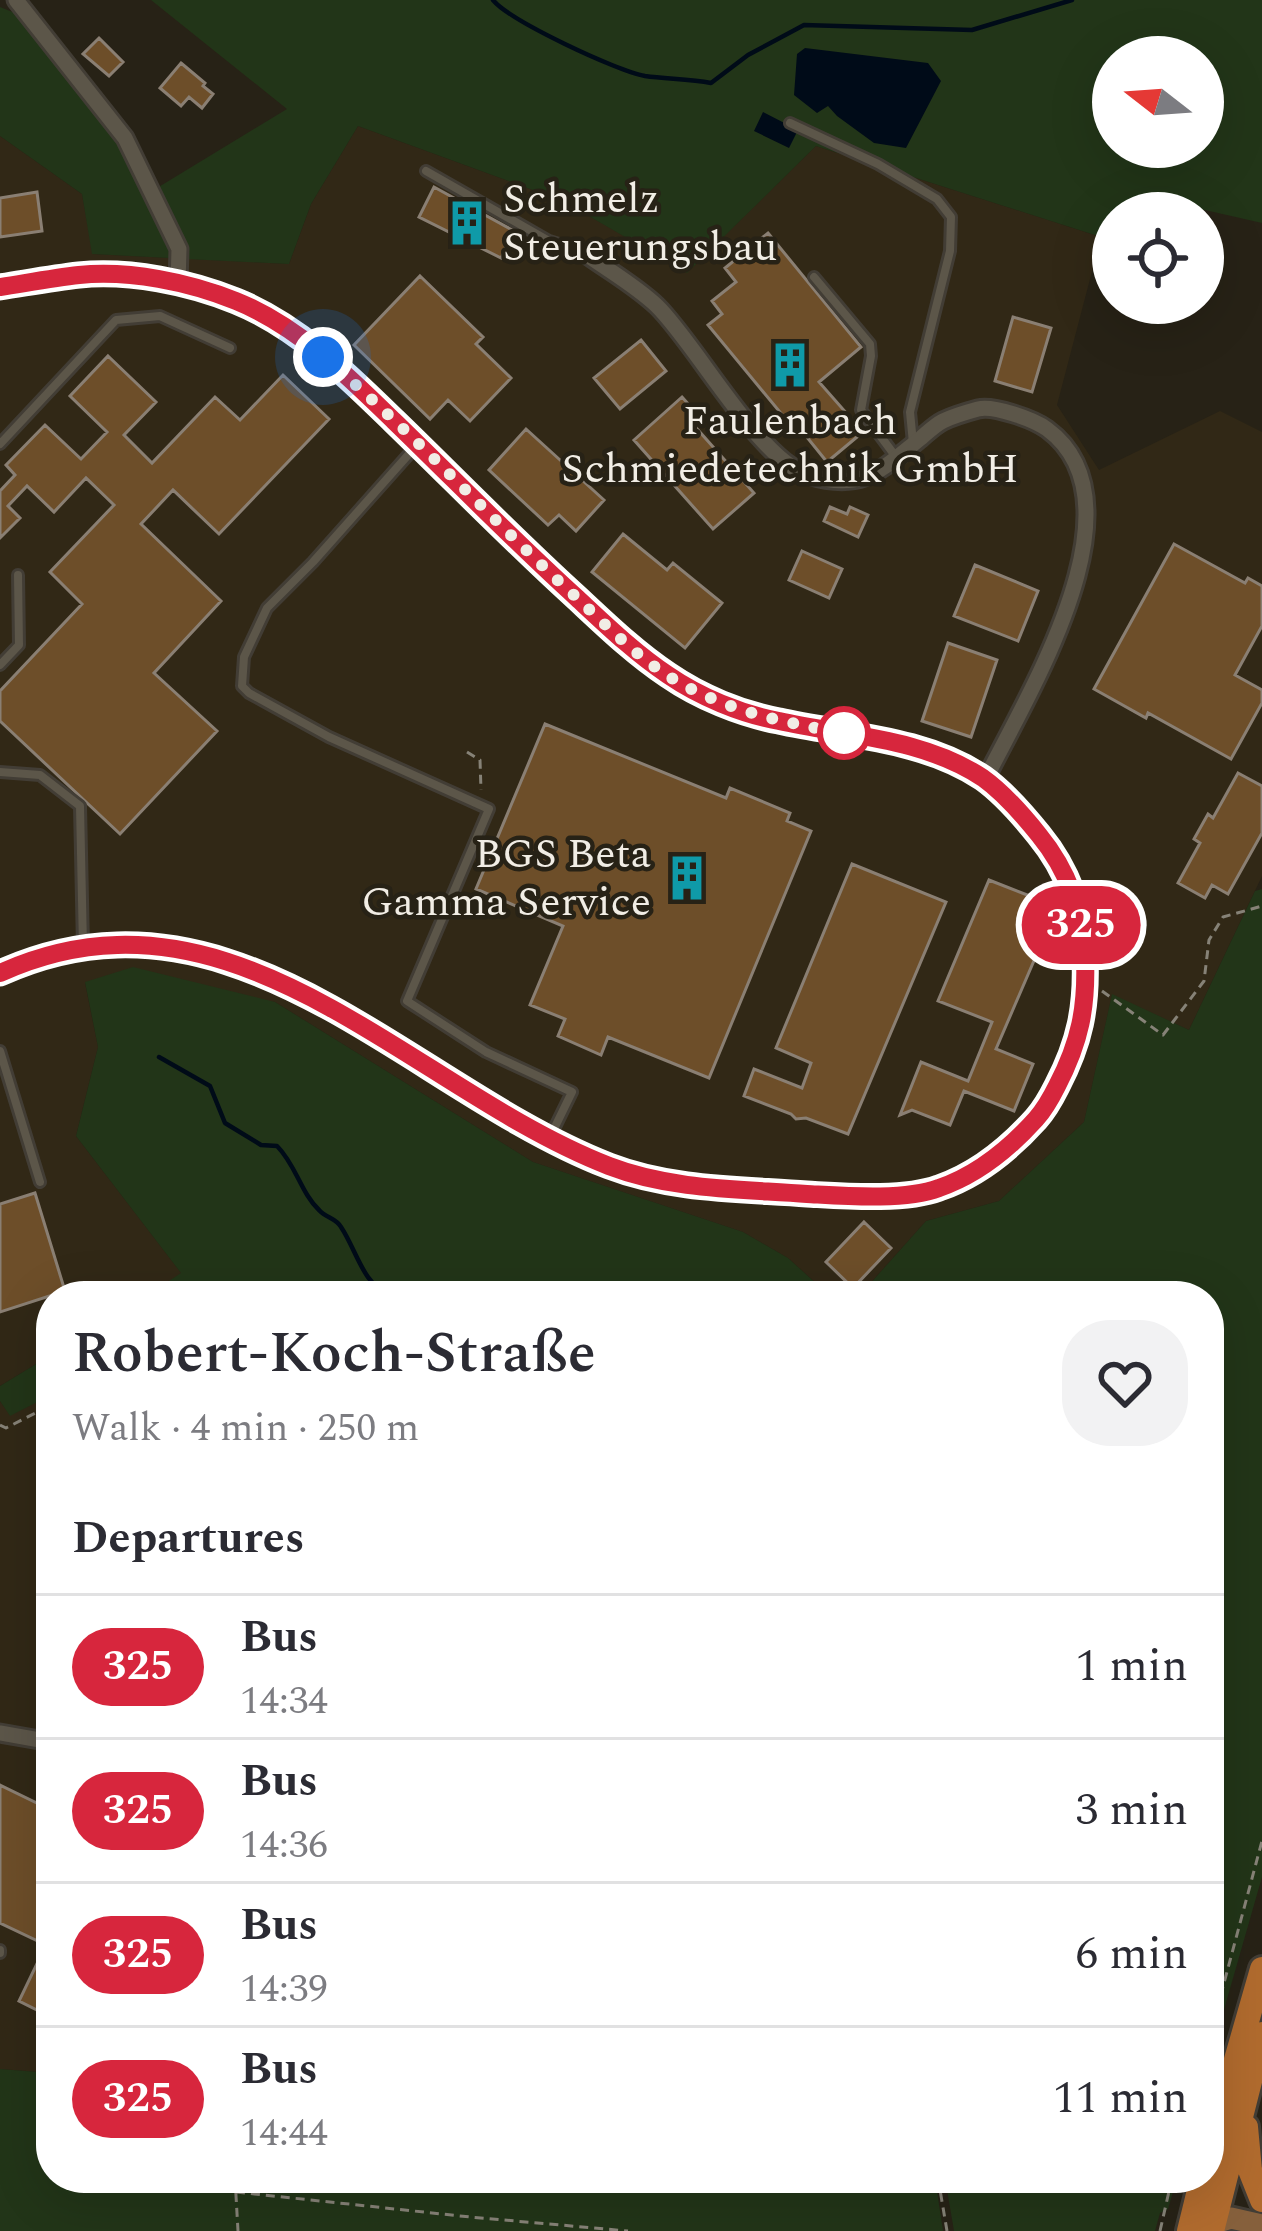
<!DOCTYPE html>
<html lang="en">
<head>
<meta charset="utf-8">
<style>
  body { margin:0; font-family:Spectral,serif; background:#f2f2f3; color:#2b2b33; height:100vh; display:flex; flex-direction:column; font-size:45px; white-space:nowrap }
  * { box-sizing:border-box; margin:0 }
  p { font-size:39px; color:#7c7c81 }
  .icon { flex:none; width:66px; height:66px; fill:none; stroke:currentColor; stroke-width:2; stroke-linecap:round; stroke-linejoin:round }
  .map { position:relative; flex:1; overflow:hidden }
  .panel { position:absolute; left:36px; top:1281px; width:1188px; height:912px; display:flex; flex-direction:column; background:#fff; border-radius:48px; box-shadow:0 12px 48px #0002 }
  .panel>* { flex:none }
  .badge { padding:0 24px; border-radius:39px; font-size:42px; line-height:78px }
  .needle { width:78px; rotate:287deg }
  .tools { position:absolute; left:1092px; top:36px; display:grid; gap:24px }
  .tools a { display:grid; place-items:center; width:132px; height:132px; border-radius:50%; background:#fff; box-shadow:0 12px 48px #0002; font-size:60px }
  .you { position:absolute; width:60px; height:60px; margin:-30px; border:9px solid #fff; border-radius:50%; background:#1a73e8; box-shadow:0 0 0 18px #1a73e833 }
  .map>.badge { position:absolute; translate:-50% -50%; box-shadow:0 0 0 6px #fff }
  h2 { padding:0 36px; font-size:45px; line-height:108px }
  .round { display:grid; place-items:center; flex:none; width:126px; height:126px; border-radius:48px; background:#f2f2f3 }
  .summary { display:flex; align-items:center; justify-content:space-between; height:204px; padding:0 36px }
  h1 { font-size:57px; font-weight:600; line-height:90px }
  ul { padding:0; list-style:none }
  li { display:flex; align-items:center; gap:36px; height:144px; padding:0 36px; border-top:3px solid #e1e1e2 }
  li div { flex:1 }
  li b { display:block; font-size:45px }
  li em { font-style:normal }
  li .badge { min-width:132px; font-weight:700; text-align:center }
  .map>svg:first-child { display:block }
  .built { fill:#312816 }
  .green { fill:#223518; fill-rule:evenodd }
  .water { fill:#000b18 }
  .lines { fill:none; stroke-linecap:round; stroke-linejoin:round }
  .stream { stroke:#000b18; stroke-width:4.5 }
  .building { fill:#6d4e29; stroke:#8a7f73; stroke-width:3 }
  .service-casing { stroke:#423d35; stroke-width:14 }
  .minor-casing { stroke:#423d35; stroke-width:21 }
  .secondary-casing { stroke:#423d35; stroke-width:27 }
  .primary-casing { stroke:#423d35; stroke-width:30 }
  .path { stroke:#868277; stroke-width:3; stroke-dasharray:9 6; stroke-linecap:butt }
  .service { stroke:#5c5649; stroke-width:8 }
  .minor { stroke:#5c5649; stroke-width:15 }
  .secondary { stroke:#86603c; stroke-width:21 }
  .primary { stroke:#b16b2e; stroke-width:24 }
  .line-casing { stroke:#fff; stroke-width:27 }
  .line { stroke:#d7263d; stroke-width:18 }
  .walk { stroke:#f1ede5; stroke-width:12; stroke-dasharray:0 21.6 }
  .stop-dot { fill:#fff; stroke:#d7263d; stroke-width:6 }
  .labels { text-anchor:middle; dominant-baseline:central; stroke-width:9; stroke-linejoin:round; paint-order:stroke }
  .poi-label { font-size:42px; fill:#f1ede5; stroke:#272216; text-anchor:start }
</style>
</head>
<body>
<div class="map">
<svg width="1262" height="2231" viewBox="0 0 1262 2231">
  <rect width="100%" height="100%" fill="#272216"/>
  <path class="built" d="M358,126L563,201L687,272L816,146L1101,237L1057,405L1099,470L1220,411L1262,432V876L1189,1030L1112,995L1084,1122L999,1201L926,1221L859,1296H830L788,1258L743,1232L533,1162L275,1002L85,983L98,1047L76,1136L182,1274L146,1296H51V1355L0,1386V136L82,194L93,254L289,264L311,204Z
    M51,1395V2073L0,2069V1401L10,1415Z"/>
  <path class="green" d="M151,0H1262V223L1174,203L1152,213H1113V232L1101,237L816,146L687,273L563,201L358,126L311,204L289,264L186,259L157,188L287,109ZM1113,57H1203V147H1113Z
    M0,7L20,15L116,138L169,247V258L92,254L82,194L0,136Z
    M1262,889V1877L1209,2062V1296H859L926,1221L999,1201L1084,1122L1112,994L1189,1030L1255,891Z
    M133,967L275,1002L533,1162L743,1232L788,1258L830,1296H146L181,1273L76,1136L98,1047L85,982Z
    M51,1355V1395L10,1416L0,1401V1386Z
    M0,2069L51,2073V2178H935L943,2231H0Z
    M945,2178H1177L1168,2209L1160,2213L1155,2231H954Z"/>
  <path class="water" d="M805,48L928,63L941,81L906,148L874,143L837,116L828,106L817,113L794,95L797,54Z
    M763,112L798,130L789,148L754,131Z"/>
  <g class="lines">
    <path class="stream" d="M493,0C510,21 617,71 645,76C666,79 689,79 711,83L748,55L804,25L972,30L1072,0
      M159,1057L210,1086L225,1123L261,1145L277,1146C296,1165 301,1193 319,1210C326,1218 336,1218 341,1227C357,1251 362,1283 390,1296"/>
  </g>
  <path class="building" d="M99,38L123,62L109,76L83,54Z
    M181,63L205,83L203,86L213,94L202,108L189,97L181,106L160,88Z
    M434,187L514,231L501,258L419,217Z
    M37,192L42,231L0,237V198Z
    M768,233L861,347L819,382L863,432L827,462L802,431L798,434L708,325L722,314L712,301L736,282L725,268Z
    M420,276L483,337L476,344L511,378L470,421L448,400L430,419L354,345Z
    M1013,317L1051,328L1032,392L995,381Z
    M641,340L666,371L620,409L594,378Z
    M108,356L156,402L124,435L152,463L215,397L240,420L283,375L329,419L219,534L173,490L141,524L221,601L154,673L217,731L120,834L0,721V691L82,604L50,572L114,505L86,478L54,512L27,486L8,506L20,518L0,538V491L15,475L6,465L45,425L81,459L107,432L70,396Z
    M682,397L698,415L691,422L754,493L713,529L634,440Z
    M526,429L604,500L576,531L559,515L548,525L489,470Z
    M830,507L847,514L850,507L868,515L858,537L824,521Z
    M623,534L667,570L673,563L722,603L685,648L592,572Z
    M1174,544L1245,583L1248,578L1262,586V626L1235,675L1262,690V703L1231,759L1148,713L1146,718L1094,689Z
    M802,551L842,569L829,598L789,580Z
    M975,565L1038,591L1018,641L954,616Z
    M948,643L997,660L971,737L922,721Z
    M545,724L726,798L730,788L790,813L787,821L811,831L709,1078L608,1037L601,1055L558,1036L565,1019L530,1005L563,926L476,889Z
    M1238,773L1262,786V833L1228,894L1212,885L1205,898L1178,883L1200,843L1194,839L1208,814L1213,818Z
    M852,864L946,902L848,1134L806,1118L796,1119L791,1114L744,1096L754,1069L802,1088L811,1063L776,1048Z
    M989,880L1030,896L1048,928L996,1049L1033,1064L1014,1111L964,1091L950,1125L912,1110L900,1115L921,1062L968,1081L992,1022L938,1001Z
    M35,1193L65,1291L0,1312V1204Z
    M864,1222L891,1248L853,1288L826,1262Z
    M0,1785L51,1810V2017L19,2001L46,1945L0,1923Z"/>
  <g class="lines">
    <g class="service-casing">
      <path id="service" d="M790,123L878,164L937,199L951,217L950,251L910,412L913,443
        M426,171L549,241L581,251
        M814,277L870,344L871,356L861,410L896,457
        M0,444L116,320L160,316L230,348
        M417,445L313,562L267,608L244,657L242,686L249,693L329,737L489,809L407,1001L486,1052L572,1092L551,1135
        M0,665L19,645L18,575
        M0,772L40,775L80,806L83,947
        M0,1051L40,1182
        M0,1950V1953"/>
    </g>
    <g class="minor-casing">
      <path id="minor" d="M16,0L125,138L179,249L178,284
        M583,252C606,269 635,285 657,306C696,344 759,460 808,475C863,492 881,470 921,438C928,432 935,425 943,421C953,416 967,412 978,409C993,405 1033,419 1047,429C1148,503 1026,697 985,780
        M0,287C30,283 62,274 92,274C140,275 191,283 236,301C298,326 348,376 395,421C455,480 514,541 577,598C606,625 635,653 668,675C700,697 741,714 779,721C848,735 923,738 983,779C1004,793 1023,815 1039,835C1067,870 1084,913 1085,958C1087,1007 1080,1042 1057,1086C1051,1098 1045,1109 1036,1119C1009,1149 977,1175 939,1188C905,1201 844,1197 807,1194C741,1189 671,1190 609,1166C410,1089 234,867 0,973
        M0,1733L51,1742"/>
    </g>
    <g class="secondary-casing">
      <path id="secondary" d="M1203,2227L1231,2218L1262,2225"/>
    </g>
    <g class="primary-casing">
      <path id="primary" d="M1246,2127L1250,2170L1262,2200
        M1209,2154L1262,1969
        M1189,2231L1202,2178
        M1212,2231L1262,2034"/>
    </g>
    <path class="path" d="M467,752L480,760L481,790
      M1102,991L1163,1035L1204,981L1209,940L1223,917L1262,906
      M0,1425L6,1428L51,1405
      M1209,2039L1262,1841
      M235,2178L238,2231
      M938,2178L947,2231
      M236,2192L470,2217L628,2231
      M1160,2231L1172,2178"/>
    <use href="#service" class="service"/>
    <use href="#minor" class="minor"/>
    <use href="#secondary" class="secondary"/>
    <use href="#primary" class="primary"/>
  </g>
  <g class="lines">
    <g class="line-casing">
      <path id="line" d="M0,287C26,283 53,278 79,275C130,270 189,282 236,301C298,326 348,376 394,421C455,480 514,541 577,598C606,625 635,653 668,675C700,697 741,714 779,721C847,736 923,738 983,778C1004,793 1023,815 1039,835C1067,869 1084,913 1085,958C1087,1007 1080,1042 1057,1086C1051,1098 1045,1109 1036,1119C1009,1149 977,1175 939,1188C904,1201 844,1196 807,1194C741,1189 671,1190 609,1166C410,1089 234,867 0,973"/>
    </g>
    <use href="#line" class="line"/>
    <path class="walk" d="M323,357C413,431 490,519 576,597C607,626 638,658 675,680C729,712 787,723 849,734L844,733"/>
  </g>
  <defs>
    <g id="building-bare" transform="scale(3.6)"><path d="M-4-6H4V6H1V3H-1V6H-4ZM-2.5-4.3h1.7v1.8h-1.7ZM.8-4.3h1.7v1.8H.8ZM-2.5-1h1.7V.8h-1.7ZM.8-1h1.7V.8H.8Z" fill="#0f9aa8" stroke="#272216" stroke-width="2.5" paint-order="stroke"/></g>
  </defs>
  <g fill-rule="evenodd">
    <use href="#building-bare" x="467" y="223"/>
    <use href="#building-bare" x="790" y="365"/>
    <use href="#building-bare" x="687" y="878"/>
  </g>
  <circle class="stop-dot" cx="844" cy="733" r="24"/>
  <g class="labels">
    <g class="poi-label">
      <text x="503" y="199">Schmelz<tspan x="503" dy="48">Steuerungsbau</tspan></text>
      <text x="790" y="421" text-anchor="middle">Faulenbach<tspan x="790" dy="48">Schmiedetechnik GmbH</tspan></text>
      <text x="651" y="854" text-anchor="end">BGS Beta<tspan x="651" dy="48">Gamma Service</tspan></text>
    </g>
  </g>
</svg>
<div class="tools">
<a><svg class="needle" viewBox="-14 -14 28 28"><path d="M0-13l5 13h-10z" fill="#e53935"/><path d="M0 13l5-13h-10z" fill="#7c7c81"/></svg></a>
<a><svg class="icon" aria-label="locate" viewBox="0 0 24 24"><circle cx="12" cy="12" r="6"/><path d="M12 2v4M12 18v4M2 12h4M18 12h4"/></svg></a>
</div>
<div class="you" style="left:323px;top:357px"></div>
<b class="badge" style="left:1081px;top:925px;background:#d7263d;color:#fff">325</b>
<section class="panel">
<div class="summary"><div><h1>Robert-Koch-Straße</h1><p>Walk · 4 min · 250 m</p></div><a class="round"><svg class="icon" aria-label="heart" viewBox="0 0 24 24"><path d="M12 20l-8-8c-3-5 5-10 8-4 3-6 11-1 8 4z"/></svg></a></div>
<h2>Departures</h2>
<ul>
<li><span class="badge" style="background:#d7263d;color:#fff">325</span><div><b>Bus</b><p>14:34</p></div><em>1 min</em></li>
<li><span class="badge" style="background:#d7263d;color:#fff">325</span><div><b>Bus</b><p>14:36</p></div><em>3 min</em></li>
<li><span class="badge" style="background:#d7263d;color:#fff">325</span><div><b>Bus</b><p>14:39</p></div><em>6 min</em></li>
<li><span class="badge" style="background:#d7263d;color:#fff">325</span><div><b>Bus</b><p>14:44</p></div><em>11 min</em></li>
</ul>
</section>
</div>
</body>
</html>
